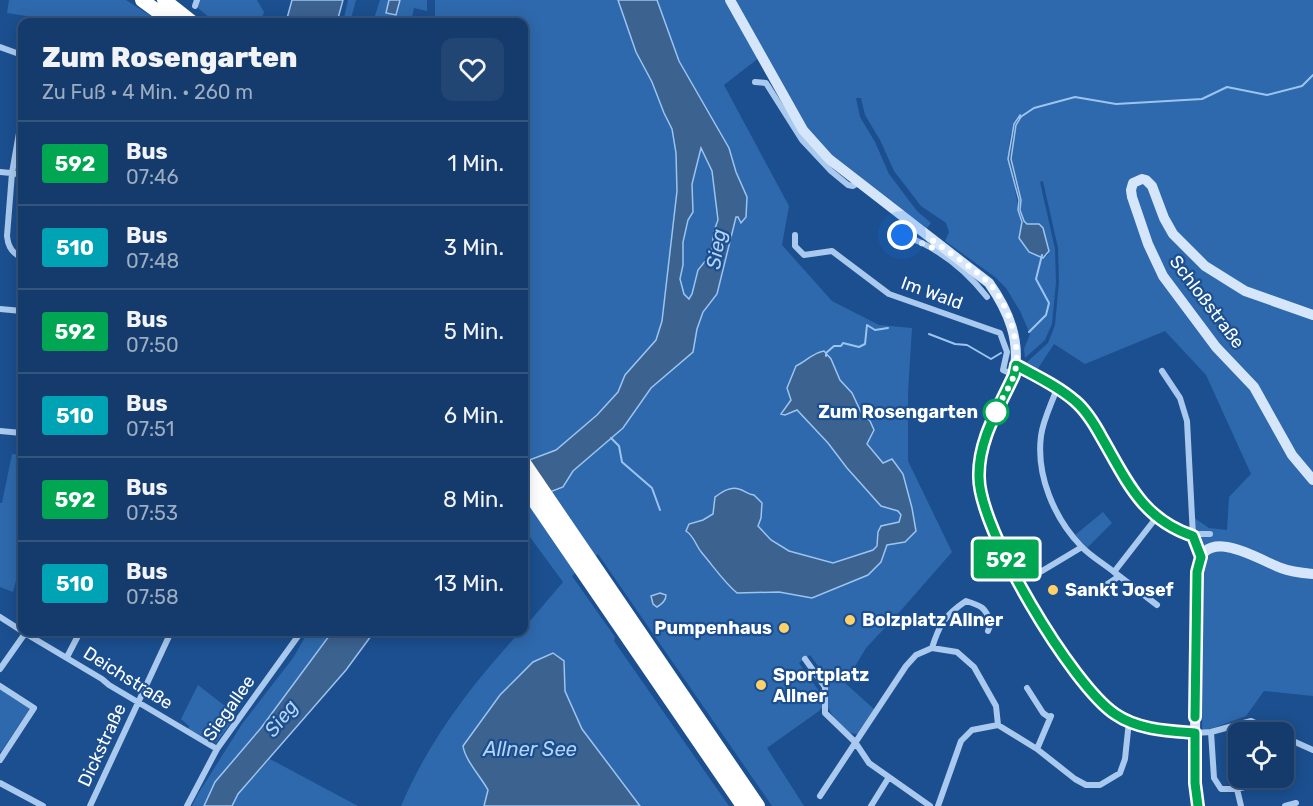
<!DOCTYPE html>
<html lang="de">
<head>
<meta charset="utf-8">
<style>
  body { margin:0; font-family:Rubik,sans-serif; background:#214673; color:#f1f3f6; height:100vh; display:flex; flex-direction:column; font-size:22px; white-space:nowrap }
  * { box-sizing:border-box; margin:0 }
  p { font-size:20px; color:#9dadc1 }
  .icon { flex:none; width:33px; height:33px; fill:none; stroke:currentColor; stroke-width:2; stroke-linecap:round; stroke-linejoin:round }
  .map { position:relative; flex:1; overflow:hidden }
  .drawer { position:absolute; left:18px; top:18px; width:510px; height:618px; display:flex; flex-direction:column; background:#143b6b; border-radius:12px; box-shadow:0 3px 15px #0003,0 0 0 2px #33557e }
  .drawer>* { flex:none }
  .badge { padding:0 12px; border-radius:4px; font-size:21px; line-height:39px }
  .tools { position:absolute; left:1228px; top:722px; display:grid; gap:12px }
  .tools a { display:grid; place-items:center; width:66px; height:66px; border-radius:12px; background:#143b6b; box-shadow:0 3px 15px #0003,0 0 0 2px #33557e; font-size:30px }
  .you { position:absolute; width:30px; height:30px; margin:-15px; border:4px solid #fff; border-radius:50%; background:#1a73e8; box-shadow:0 0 0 9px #1a73e833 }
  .map>.badge { position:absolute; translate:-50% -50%; box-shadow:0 0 0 3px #fff }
  .round { display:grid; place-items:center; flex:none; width:63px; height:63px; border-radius:12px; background:#214673 }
  .overview { display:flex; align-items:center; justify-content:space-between; height:102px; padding:0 24px }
  h1 { font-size:28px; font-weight:800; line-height:45px }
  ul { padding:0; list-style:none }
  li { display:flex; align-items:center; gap:18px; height:84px; padding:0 24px; border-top:2px solid #33557e }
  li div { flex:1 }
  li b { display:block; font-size:22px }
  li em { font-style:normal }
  li .badge { min-width:66px; font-weight:700; text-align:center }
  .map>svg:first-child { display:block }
  .green { fill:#2e69ad; fill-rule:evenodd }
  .water { fill:#3c6290; stroke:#9cc4f0; stroke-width:1.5; fill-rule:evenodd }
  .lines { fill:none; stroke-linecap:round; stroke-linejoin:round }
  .stream { stroke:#9cc4f0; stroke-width:2 }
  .minor { stroke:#a9c9ee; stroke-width:6 }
  .secondary { stroke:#d6e6fa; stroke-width:10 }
  .motorway { stroke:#fff; stroke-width:14 }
  .line-casing { stroke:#fff; stroke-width:14 }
  .line { stroke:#00a651; stroke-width:9 }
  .walk { stroke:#fff; stroke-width:6; stroke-dasharray:0 10.8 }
  .stop-dot { fill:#fff; stroke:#00a651; stroke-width:3 }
  .poi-dot { fill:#ffd166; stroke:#1b4f8f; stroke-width:2 }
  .labels { text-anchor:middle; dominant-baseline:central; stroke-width:4.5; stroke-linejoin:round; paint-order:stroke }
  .street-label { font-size:18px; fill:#fff; stroke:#1b4f8f }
  .stop-label { font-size:18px; font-weight:bold; fill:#fff; stroke:#1b4f8f; text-anchor:end }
  .poi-label { font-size:18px; font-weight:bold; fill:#fff; stroke:#1b4f8f; text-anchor:start }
  .water-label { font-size:20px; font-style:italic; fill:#b5d3f5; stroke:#1b4f8f }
</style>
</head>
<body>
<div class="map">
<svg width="1313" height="806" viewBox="0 0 1313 806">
  <rect width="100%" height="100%" fill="#1b4f8f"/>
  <path class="green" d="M9,0H126L160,22H59V21L7,13Z
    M199,0H257L264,12L262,18L264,22H208L210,18L198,8Z
    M348,0H356L350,22H343Z
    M380,0H427V11L414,8L411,22H373Z
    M435,0H618L636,52L652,82L664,113L672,129L676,153L677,190L662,321L656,340L625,375L618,392L597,415L556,450L524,462V22H440L435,21Z
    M657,0H1313V696L1264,691L1246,716L1202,732L1204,553L1195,533L1193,517L1209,528L1227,530L1229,497L1251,474L1206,375L1165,331L1085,364L1054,344L1037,370L1026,363L1048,343L1055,325L1059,282L1058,248L1043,181L1040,182L1055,249L1056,282L1052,324L1045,340L1025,358L1024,349L1030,334L1020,311L1006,288L995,277L945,241L949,232L946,223L921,206L894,171L880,140L865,115L861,98H856L860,117L875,142L889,174L917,211L931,223L927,228L803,136L760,57L724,85L789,206L782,245L832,301L879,325L912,328L908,392V461L952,552L896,616L866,648L845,683L875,710L858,734C844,735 831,715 826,703L819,711L767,748L804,806H772L598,554L572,576L615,637L614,641L729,806H640L582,729L565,691L564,661L465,755L478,772L488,790L484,806H401C429,740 472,684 520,632H524V628L563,582L524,529V502L563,487L573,471L623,428L651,388L693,352L697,329L703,312L717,294L736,217H738L736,172L729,148L679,61ZM1021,117L1016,125L1011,159L1021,200L1020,210L1024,221L1027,224L1041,226L1049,248L1048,255L1043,258L1029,252L1019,234C1024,218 1019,221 1018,207C1015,180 998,139 1021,117ZM814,353L831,359L840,380L851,393L861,412L870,421L874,430L867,444L883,463L903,474L912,508L915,531L905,542L887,545L881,562L868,575L812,598L779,592H737C719,577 703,557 693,535L703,520L713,514L726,489L739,488L747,495L758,526L771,540L789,551L833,563L873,550L877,546L878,532L899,523L901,515L898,511L881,506L847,468L828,443L797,410L785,415L791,400L787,388L796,366L805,362ZM810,655L830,682L826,686L806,658ZM803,660L823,688L819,691L799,663Z
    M701,148L712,171L718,220L714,231L711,254L698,270L692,294L689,299L684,294L680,279L683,265V242L690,214L692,184Z
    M12,454L22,455V558L13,592L0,587V503H2Z
    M1103,512L1112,523L1087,548L1075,535Z
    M308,632H332L261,728L215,782L204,806H192L198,794L242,724L293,658Z
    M198,685L234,713L231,723L216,743L188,729L189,726L181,719Z
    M0,689L30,708L1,752L0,751Z
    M270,759L358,806H232L238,794Z"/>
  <path class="water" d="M292,0H343L337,22H286Z
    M389,0H400L396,15L386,13Z
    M618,0H657L679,61L729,148L736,172L747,197L746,217L741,223L738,217H736L717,294L703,312L697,329L693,352L651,388L623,428L573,471L563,487L524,502V462L556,450L597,415L618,392L625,375L656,340L662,321L677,191L676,153L672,129L664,113L652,82L636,52ZM701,148L712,171L718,220L714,231L711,254L698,270L692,294L689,299L684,294L680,279L683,265V242L688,220L693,212L692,184Z
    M1020,115L1021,117L1016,125L1011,159L1021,200L1020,210L1024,221L1027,224H1039L1043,228L1049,251L1043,258L1029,252L1019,238L1022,222L1018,210L1019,200L1008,159L1014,124Z
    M824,351L831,359L840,380L852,393L861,412L870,421L874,430L867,444L883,463L892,459L903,474L912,508L916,531L905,542L887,545L881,562L868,575L812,598L779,592L737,593C723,581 714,567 702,553C695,545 695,537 686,531L689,524L703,520L713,514L715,497C722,492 730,486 739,489C746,491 747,494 754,495L762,503L761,518L758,526L771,540L789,551L833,563L873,550L877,546L878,532L881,526L899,522L901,515L898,511L881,506L847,468L828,443L797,410L785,415L781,414L791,400L787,388L796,366C807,361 812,353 824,351Z
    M660,593L666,595C666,601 662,604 657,607L653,604L651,596Z
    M332,632H374L346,670L238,794L232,806H204L215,782L261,728Z
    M553,653L564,661L565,691L582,729L640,806H484L488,790C481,777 465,760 463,746L500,695L533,662Z"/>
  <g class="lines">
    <path class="stream" d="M1019,118L1034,108L1075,97L1116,104L1202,99L1227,87L1267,95L1302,86L1313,75
      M1029,332L1046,315L1049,303L1036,279L1042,255
      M929,334L955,344L967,345L991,359L1001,353
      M826,356V353L834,346H841L843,343L859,347L865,344L867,325L875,330L888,328
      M611,438L619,446L622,462L652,488L660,510"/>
    <path class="minor" d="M195,6L197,0
      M0,47L22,55
      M755,82L766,83L802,140L831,171L848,185L853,186L858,183
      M22,116L12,173L7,236C8,246 12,254 22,257
      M0,172L22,174
      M795,235V246L804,255L832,251L889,294L1000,333L1007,352L1003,370L1014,375
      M902,235C936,246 965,269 987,297
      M0,309L22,311
      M1016,365C1036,376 1058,386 1075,401C1086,411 1095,425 1102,438C1127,481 1142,519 1193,536L1201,557
      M1162,371L1180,398L1187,421L1193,536
      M1057,388C1052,403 1043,420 1041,436C1036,475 1054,518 1081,546C1090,556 1103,563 1114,572L1156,518
      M0,431L22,433
      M1193,534H1210
      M1042,571L1082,547
      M1114,572L1157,605
      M1094,593L1118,577
      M0,617L22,631
      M23,632L102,679L109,685L217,749
      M932,648C939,625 945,615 966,601C982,606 985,607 991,623L988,631
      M67,657L80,632
      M805,659L825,687V713L855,742L869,763L930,806
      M0,669L26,632
      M0,686L34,708L0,760
      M1027,688L1043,713L1050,718
      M1211,732L1214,778L1221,789H1237L1241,806
      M1195,733L1211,732L1251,721L1274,732
      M1284,737L1313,750
      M1037,749L1051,716
      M0,783L43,806
      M1237,789L1280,777
      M820,796L906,666L916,655L932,648L957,652L974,667L996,706L998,725
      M90,806L171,632
      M187,806L217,749L301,632
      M871,806L889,777
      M938,806L961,741L972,730L998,725L1037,749L1075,779L1086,785H1100L1120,773L1125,759L1129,721
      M1285,806L1296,803"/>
    <path class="secondary" d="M730,0L803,130L829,159L989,283C1008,310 1021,340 1014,375C999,408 978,440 979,477C979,530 1072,685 1115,714C1138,730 1169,731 1195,733
      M1313,315L1245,291L1205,266L1173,234L1164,218L1152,186L1146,180L1142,179L1133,183L1131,190L1132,197L1148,244L1163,276L1216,347L1254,387L1292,455L1313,480
      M1199,806L1195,783V733L1197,572C1201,522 1257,559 1281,568C1291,572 1302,573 1313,574"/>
    <path class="motorway" d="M142,0L172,22
      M164,0L192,22
      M524,463L758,806
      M524,486L743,806"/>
  </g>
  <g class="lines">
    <g class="line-casing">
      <path id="line" d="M1195,717L1197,572L1201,557L1193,536C1142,519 1127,481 1102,438C1095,425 1087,411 1075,401C1058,386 1036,376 1016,365L1014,375C999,408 978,440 979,477C979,530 1072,685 1115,714C1138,730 1169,731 1195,733V783L1198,806"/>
    </g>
    <use href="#line" class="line"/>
    <path class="walk" d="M902,235L933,248L932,240C950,253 970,266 987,281C1008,301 1023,348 1014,375C1010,388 1000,400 996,412"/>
  </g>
  <circle class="stop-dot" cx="996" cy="412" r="12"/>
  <g class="poi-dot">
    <circle cx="1053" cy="590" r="6"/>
    <circle cx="850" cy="620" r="6"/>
    <circle cx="784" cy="628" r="6"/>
    <circle cx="761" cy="685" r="6"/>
  </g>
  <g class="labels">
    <g class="street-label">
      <text transform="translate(932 293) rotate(20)">Im Wald</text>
      <text transform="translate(1207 302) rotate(53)">Schloßstraße</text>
      <text transform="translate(128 678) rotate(32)">Deichstraße</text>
      <text transform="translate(229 708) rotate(-55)">Siegallee</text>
      <text transform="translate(102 745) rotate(-65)">Dickstraße</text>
    </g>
    <g class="stop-label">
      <text x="978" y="412">Zum Rosengarten</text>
    </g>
    <g class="poi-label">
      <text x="1065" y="590">Sankt Josef</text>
      <text x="862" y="620">Bolzplatz Allner</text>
      <text x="772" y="628" text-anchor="end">Pumpenhaus</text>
      <text x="773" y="675">Sportplatz<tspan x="773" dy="21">Allner</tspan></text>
    </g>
    <g class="water-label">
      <text transform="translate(716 249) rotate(-81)">Sieg</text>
      <text transform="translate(281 718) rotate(-52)">Sieg</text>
      <text x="530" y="749">Allner See</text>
    </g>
  </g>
</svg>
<div class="tools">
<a><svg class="icon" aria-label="locate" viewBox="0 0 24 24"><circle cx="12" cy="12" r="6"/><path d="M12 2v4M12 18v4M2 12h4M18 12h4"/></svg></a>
</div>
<div class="you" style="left:902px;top:235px"></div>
<b class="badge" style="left:1006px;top:559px;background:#00a651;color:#fff">592</b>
<section class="drawer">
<div class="overview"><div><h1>Zum Rosengarten</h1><p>Zu Fuß · 4 Min. · 260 m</p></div><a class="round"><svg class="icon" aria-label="heart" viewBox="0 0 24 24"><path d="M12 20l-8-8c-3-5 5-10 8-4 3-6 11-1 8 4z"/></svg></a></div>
<ul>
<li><span class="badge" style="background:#00a651;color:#fff">592</span><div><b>Bus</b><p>07:46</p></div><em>1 Min.</em></li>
<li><span class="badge" style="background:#00a3b4;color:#fff">510</span><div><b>Bus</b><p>07:48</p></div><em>3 Min.</em></li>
<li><span class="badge" style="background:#00a651;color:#fff">592</span><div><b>Bus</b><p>07:50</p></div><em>5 Min.</em></li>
<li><span class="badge" style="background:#00a3b4;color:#fff">510</span><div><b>Bus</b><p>07:51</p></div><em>6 Min.</em></li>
<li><span class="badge" style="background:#00a651;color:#fff">592</span><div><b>Bus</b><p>07:53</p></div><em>8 Min.</em></li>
<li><span class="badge" style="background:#00a3b4;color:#fff">510</span><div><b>Bus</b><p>07:58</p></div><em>13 Min.</em></li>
</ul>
</section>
</div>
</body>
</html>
